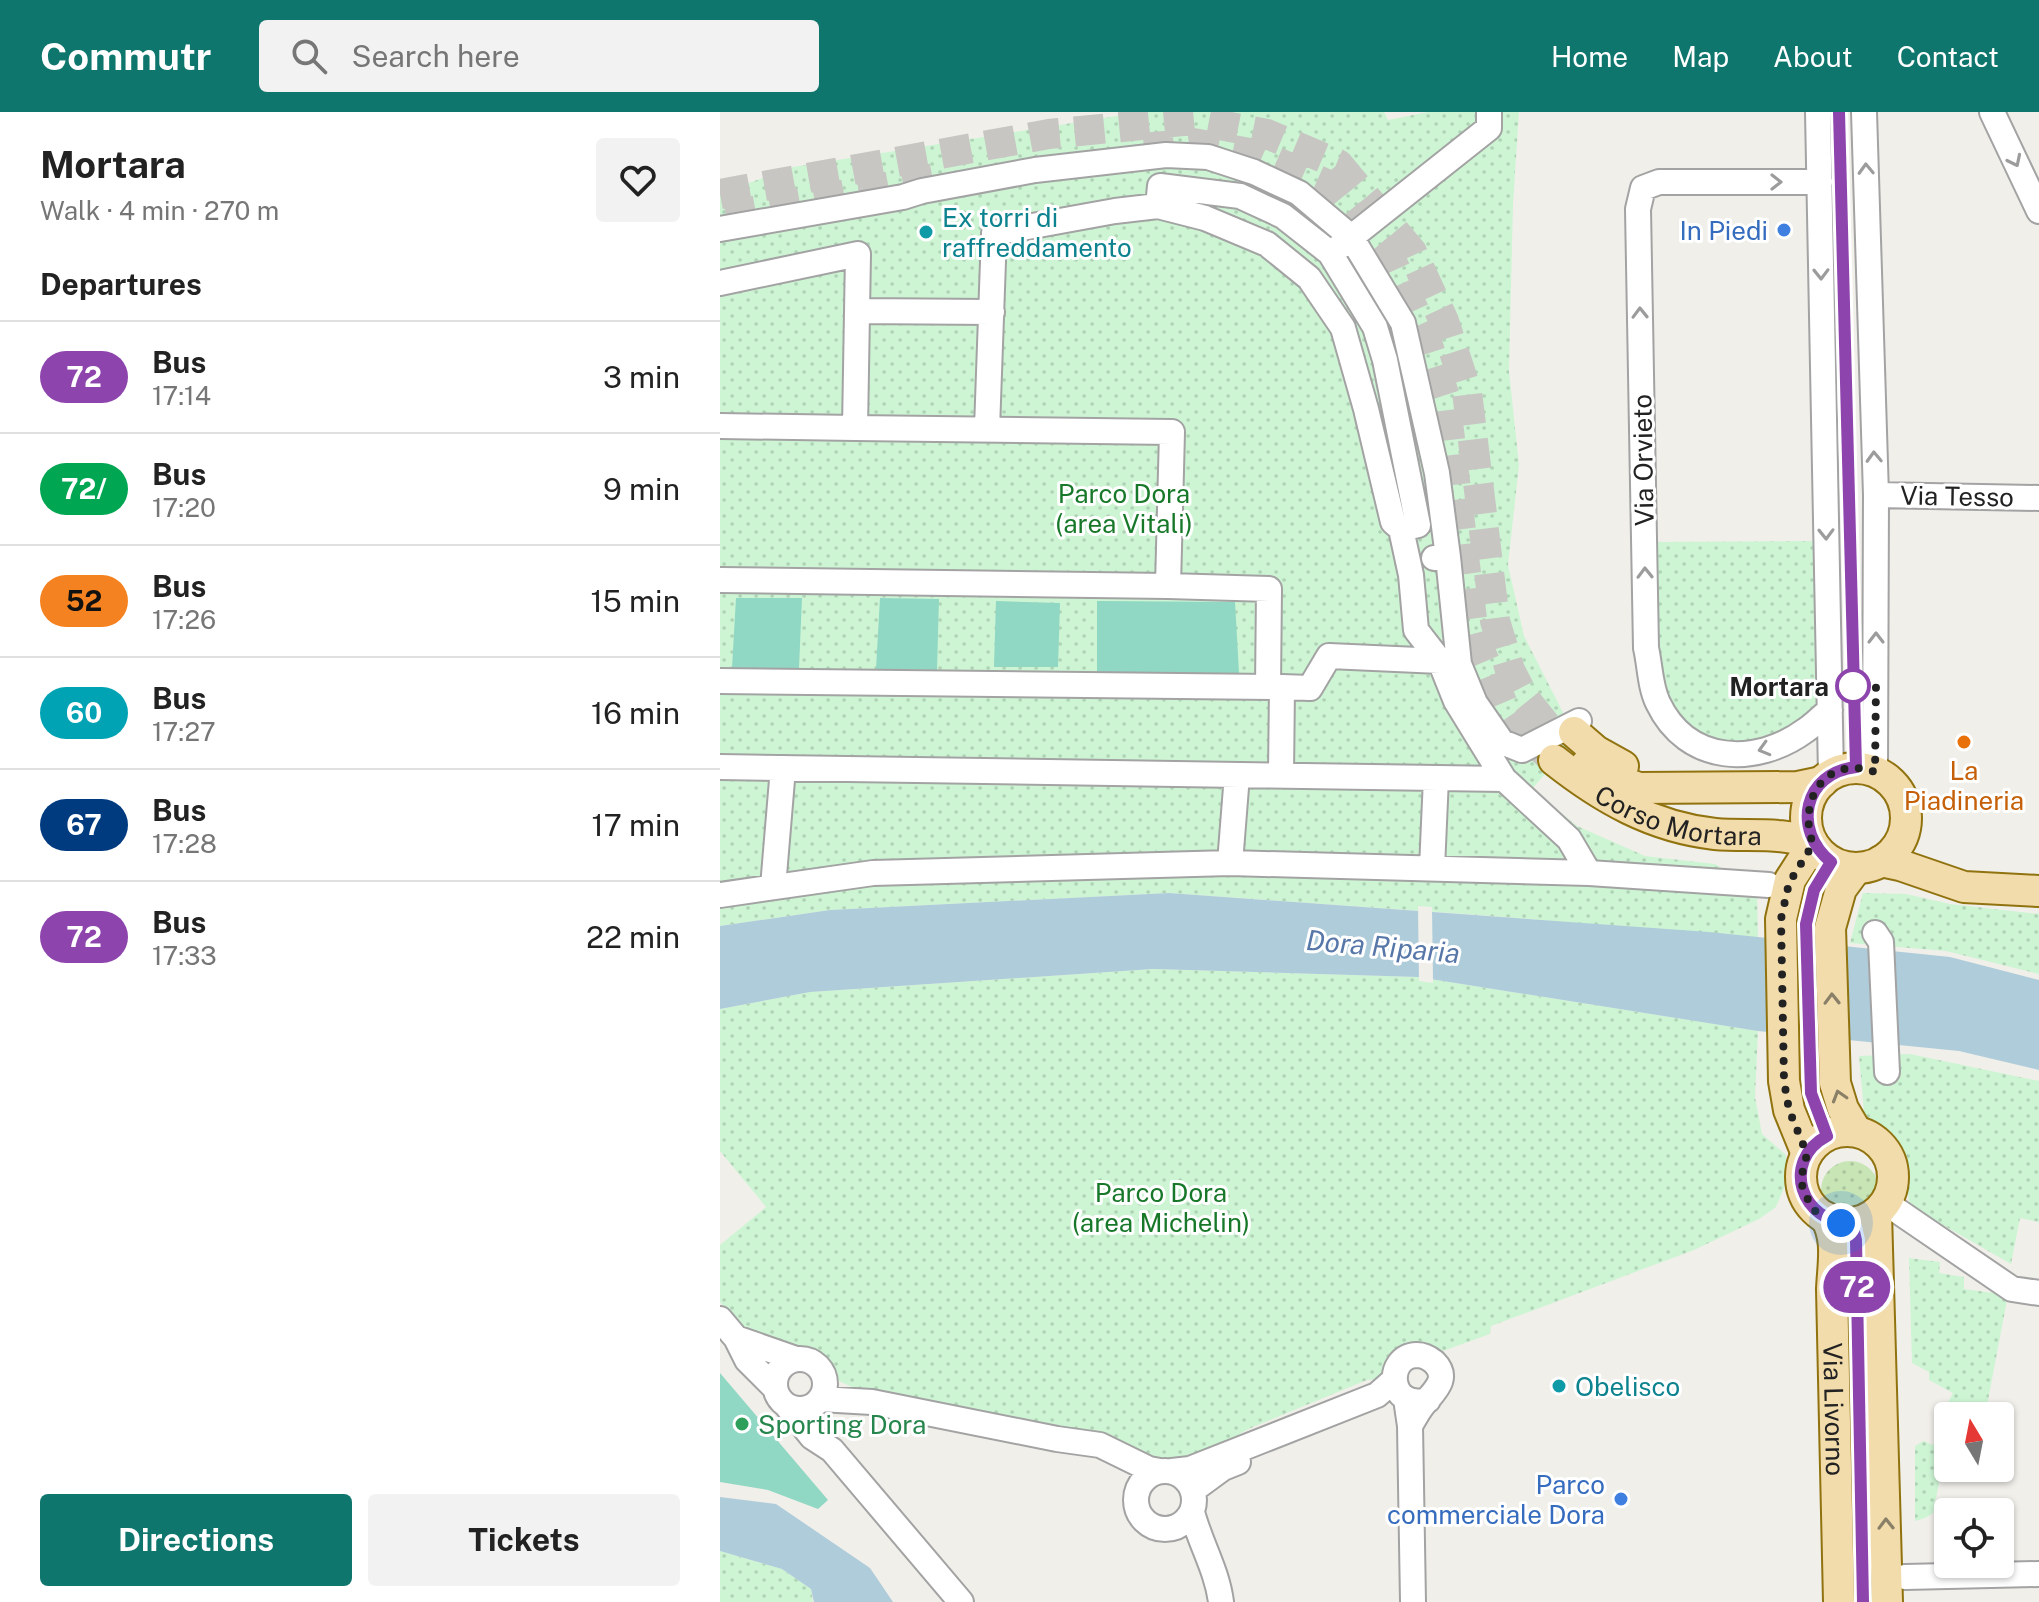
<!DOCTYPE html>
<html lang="en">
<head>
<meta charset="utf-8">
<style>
  body { margin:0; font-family:"Public Sans",sans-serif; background:#f2f2f2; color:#222; height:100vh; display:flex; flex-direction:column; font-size:30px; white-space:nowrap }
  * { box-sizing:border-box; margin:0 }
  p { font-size:26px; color:#767676 }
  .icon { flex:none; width:44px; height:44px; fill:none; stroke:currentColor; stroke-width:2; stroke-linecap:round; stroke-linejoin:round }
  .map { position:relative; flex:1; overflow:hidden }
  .panel { display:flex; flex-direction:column; background:#fff; width:720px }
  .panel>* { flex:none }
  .badge { padding:0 16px; border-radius:26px; font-size:28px; line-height:52px }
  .needle { width:52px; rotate:350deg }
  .controls { position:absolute; left:1214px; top:1290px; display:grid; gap:16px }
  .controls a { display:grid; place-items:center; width:80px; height:80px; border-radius:8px; background:#fff; box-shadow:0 2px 6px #0004; font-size:40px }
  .you { position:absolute; width:40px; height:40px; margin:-20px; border:6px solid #fff; border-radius:50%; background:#1a73e8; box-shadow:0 0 0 12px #1a73e833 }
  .map>.badge { position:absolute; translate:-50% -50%; box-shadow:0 0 0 4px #fff }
  h2 { padding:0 40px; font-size:30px; line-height:72px }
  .round { display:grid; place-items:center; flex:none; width:84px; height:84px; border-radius:8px; background:#f2f2f2 }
  .head { display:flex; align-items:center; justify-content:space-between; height:136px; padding:0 40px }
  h1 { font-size:38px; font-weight:700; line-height:60px }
  .button { display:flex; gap:16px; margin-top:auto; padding:16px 40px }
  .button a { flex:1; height:92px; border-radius:8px; background:#0f766e; color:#fff; font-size:32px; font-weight:700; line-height:92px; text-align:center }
  .button a+a { background:#f2f2f2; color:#222 }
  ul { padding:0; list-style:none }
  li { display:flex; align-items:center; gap:24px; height:112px; padding:0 40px; border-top:2px solid #e0e0e0 }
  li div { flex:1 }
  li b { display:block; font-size:30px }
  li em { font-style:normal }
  li .badge { min-width:88px; font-weight:700; text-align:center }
  header { display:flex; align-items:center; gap:48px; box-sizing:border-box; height:112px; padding:0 40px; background:#0f766e; color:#fff }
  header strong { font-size:38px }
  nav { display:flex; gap:44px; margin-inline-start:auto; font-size:28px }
  .search { width:560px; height:72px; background:#f2f2f2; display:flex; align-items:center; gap:20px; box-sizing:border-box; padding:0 28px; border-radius:8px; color:#767676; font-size:30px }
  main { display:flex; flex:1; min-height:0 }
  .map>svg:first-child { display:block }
  .grass { fill:url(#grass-dots) }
  .park { fill:url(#park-dots) }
  .pitch { fill:#90d7c4 }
  .water { fill:#afccda }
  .pier { fill:#f1efea }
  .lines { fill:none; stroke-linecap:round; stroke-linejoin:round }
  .major-tunnel { stroke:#c8c6c2; stroke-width:30; stroke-dasharray:30 15; stroke-linecap:butt }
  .minor-casing { stroke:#a3a3a3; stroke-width:28 }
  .major-casing { stroke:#90730f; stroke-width:34 }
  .minor { stroke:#fff; stroke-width:24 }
  .major { stroke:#f3dcac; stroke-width:30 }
  .oneway { stroke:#9c9c9c }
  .oneway2 { stroke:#8a7f67 }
  .line-casing { stroke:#fff; stroke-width:18 }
  .line { stroke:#8e44ad; stroke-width:12 }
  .walk { stroke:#222; stroke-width:8; stroke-dasharray:0 14.4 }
  .shop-dot { fill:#3f7fe0; stroke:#fff; stroke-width:3 }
  .culture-dot { fill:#0f9aa8; stroke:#fff; stroke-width:3 }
  .stop-dot { fill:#fff; stroke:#8e44ad; stroke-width:4 }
  .food-dot { fill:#e8710a; stroke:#fff; stroke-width:3 }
  .leisure-dot { fill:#2e9e5b; stroke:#fff; stroke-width:3 }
  .labels { text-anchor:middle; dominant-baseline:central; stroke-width:6; stroke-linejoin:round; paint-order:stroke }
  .culture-label { font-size:26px; fill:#0d838f; stroke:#fff; text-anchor:start }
  .shop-label { font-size:26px; fill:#366cbe; stroke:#fff; text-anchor:end }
  .street-label { font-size:26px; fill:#222; stroke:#fff }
  .park-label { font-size:26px; fill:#18782a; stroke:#fff }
  .stop-label { font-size:26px; font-weight:bold; fill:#222; stroke:#fff; text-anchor:end }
  .food-label { font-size:26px; fill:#c56008; stroke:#fff }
  .leisure-label { font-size:26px; fill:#27864d; stroke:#fff; text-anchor:start }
  .water-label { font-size:28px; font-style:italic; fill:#5777a9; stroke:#fff }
</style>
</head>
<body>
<header>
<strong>Commutr</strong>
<div class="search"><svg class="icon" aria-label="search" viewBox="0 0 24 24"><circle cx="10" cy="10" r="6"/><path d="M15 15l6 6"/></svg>Search here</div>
<nav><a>Home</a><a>Map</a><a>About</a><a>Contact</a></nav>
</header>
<main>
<section class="panel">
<div class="head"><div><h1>Mortara</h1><p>Walk · 4 min · 270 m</p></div><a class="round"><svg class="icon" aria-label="heart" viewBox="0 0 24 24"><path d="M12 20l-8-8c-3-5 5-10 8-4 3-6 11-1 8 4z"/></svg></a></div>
<h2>Departures</h2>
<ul>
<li><span class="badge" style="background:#8e44ad;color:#fff">72</span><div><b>Bus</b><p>17:14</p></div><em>3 min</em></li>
<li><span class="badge" style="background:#00a651;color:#fff">72/</span><div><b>Bus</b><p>17:20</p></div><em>9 min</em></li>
<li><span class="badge" style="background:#f58220;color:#111">52</span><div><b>Bus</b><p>17:26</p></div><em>15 min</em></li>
<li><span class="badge" style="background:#00a3b4;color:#fff">60</span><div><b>Bus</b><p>17:27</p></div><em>16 min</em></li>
<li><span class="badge" style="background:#003b80;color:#fff">67</span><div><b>Bus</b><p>17:28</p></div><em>17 min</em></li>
<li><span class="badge" style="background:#8e44ad;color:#fff">72</span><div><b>Bus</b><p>17:33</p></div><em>22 min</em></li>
</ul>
<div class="button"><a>Directions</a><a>Tickets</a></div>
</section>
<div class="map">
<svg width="1319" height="1490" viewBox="0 0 1319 1490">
  <defs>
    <pattern id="grass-dots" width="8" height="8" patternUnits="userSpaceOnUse" patternTransform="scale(2)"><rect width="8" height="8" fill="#c8e5b6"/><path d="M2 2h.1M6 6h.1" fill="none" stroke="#acc49c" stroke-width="1.8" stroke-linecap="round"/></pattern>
    <pattern id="park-dots" width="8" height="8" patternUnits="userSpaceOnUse" patternTransform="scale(2)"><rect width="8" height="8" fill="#cdf5d4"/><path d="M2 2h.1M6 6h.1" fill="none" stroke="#b0d2b6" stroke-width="1.8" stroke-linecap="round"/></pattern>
  </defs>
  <rect width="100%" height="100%" fill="#f1efea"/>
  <path class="grass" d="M1101 1078a29 29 0 1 1 58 0a29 29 0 1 1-58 0Z"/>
  <path class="park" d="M422,0H664L668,8L708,0H799L793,92L789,259L799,353L788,453L804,524L856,626L812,677L857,714L925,744L995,752L1037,777L1038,826L759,803L449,781L110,798L0,814V79L15,76L73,55Z
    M1100,429L1105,596L1068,624L1001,637L956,608L932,539L934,430Z
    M1143,781L1186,782L1230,792L1319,802V862L1226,839L1130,831Z
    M433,857L698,865L1038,919L1035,985L1042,1022L1066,1043V1071L1056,1095L1039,1107L974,1138L771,1214L770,1222L720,1240C686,1224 671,1232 660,1267L647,1268L533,1315L521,1321L514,1331L448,1351L140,1279L117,1268L97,1248L87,1243L39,1234L0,1190V1133L46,1095L0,1039V897L90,880Z
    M1190,942L1319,969V1110L1300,1106L1291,1152L1190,1094L1180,1036L1145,1011L1139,944Z
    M1189,1146L1220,1150L1219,1161L1244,1165V1177L1288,1183L1265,1304L1228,1305L1222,1302L1233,1281L1209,1268V1260L1192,1251Z
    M1221,1326L1225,1341L1213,1401L1205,1406L1195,1409V1334L1204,1329L1212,1333Z
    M0,1439L62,1457L91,1477L93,1490H0Z"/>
  <path class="pitch" d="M16,486H82L79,556H12Z
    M160,486L219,487L217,558L156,557Z
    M276,489L340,491L338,555H274Z
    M377,489L515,490L519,561H377Z
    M0,1261L108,1388L98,1397L48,1378L0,1370Z"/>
  <path class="water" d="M449,781L989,820L1230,845L1319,868V958L1239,939L1038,919L698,865L433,857L90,880L0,897V814L110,798Z
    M0,1385L56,1392L150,1456L173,1490H94L91,1477L62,1457L0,1439Z"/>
  <path class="pier" d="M698,794L712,795L713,871L699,869Z
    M1051,823L1119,830L1125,932L1049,925Z"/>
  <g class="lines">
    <path class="major-tunnel" d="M424,36L473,31L541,43L604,71L673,152L703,218L725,285L746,461L753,514L759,536L785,597L799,617L834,648
      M0,82L329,22L474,8L547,22L618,52L692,140L724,209L747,280L775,509L790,558L805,587L842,633
      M6,104L226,64"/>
    <g class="minor-casing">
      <path id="minor" d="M1098,0L1111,663
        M1144,0L1156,383L1155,660
        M1272,0L1319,99
        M1100,70H939L923,76L918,97L926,536C930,553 930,575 938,591C967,652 1036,655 1086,618C1095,612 1102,604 1110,598
        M438,94L485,106L547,132L589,166L623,216L646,297L673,410L681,417
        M0,117L183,85L202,79L315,58L446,43L488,45L534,60L579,81L631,125L683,211L717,361L728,445
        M619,135L769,16V0
        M0,171L138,142L135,316L0,314
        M138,199L272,200
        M135,316L452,320L448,474L549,477L548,575
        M1156,383L1319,386
        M714,446L728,445L739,552L755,591L782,630L802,638L859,609
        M0,468L448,474
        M0,569L562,575L561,663
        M562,575L590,576L609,544L720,549
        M0,655L784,667L736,589L720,549L696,518L691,463L681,417L698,413L665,248L655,215L610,141L563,104L520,84L440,74L438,94L395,99L274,121L267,317
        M784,667L849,727L869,761
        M510,751L517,663
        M712,756L716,666
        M53,775L63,656
        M0,783L153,761L510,751L869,761L1049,773
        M1155,821L1161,830L1167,960
        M1166,1091L1292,1177L1319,1181
        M0,1207L16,1226L27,1248L55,1276
        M16,1226L76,1247
        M55 1272a25 25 0 1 1 50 0a25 25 0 1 1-50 0Z
        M100,1287L152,1290L337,1327L380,1333L429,1357L440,1359
        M686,1287L690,1314L693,1490
        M67,1294L92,1325L112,1338L241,1490
        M690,1314C694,1307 698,1299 703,1293C713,1280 731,1267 714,1250C709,1246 703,1243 697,1243C664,1244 668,1299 708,1288
        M416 1388a29 29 0 1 1 58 0a29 29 0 1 1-58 0Z
        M452,1359L470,1357L657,1283L674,1268
        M473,1378L503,1356L518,1350
        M472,1400C480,1431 497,1458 501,1490
        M1185,1465L1319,1462"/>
    </g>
    <g class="major-casing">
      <g id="major">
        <path d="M854,620L876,639L903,654"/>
        <path id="s1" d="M834,648C882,686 932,715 995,722C1027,725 1064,719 1093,732L1070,768L1061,807L1064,969L1069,998L1087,1042"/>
        <path d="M866,653L887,665L919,676L1078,675L1102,670"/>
        <circle cx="1136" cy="706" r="50"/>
        <path d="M1161,749L1180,753L1244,775L1319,779"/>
        <path d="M1135,758L1121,777L1110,816L1115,971L1123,997L1136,1019"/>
        <circle cx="1127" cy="1065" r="46"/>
        <path d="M1156,1101L1167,1490"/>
        <path id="s2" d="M1105,1105C1119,1126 1113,1153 1112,1177L1119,1490"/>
      </g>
    </g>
    <use href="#minor" class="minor"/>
    <use href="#major" class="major"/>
  </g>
  <defs><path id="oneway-chevron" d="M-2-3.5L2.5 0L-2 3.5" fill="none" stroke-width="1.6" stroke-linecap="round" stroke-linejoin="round" transform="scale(2)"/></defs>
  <g class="oneway">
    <use href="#oneway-chevron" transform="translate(1295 49) rotate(64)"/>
    <use href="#oneway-chevron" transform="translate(1146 57) rotate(-92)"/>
    <use href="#oneway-chevron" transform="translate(1056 70)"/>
    <use href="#oneway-chevron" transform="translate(1101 162) rotate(89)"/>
    <use href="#oneway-chevron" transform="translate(920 201) rotate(-91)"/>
    <use href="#oneway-chevron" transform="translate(1154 345) rotate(-92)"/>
    <use href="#oneway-chevron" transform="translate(1106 422) rotate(89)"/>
    <use href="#oneway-chevron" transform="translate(925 461) rotate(-91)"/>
    <use href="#oneway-chevron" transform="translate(1156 526) rotate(-90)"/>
    <use href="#oneway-chevron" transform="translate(1044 637) rotate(164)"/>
  </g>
  <g class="oneway2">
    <use href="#oneway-chevron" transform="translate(1112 887) rotate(-91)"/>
    <use href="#oneway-chevron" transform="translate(1119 984) rotate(-107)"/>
    <use href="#oneway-chevron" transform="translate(1166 1412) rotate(-91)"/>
  </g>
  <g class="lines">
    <g class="line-casing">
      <path id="line" d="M1119,0L1136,655C1083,661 1072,718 1111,750L1094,778L1086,812L1091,981L1107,1024C1060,1049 1081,1112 1132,1111L1136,1128L1143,1490"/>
    </g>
    <use href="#line" class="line"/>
    <path class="walk" d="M1121,1111L1101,1104L1093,1097L1083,1078L1081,1066L1087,1042L1069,998L1064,969L1061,807L1069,771L1093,732C1077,688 1106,642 1155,660L1156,571L1133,574"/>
  </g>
  <g class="shop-dot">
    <circle cx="1064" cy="118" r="8"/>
    <circle cx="901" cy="1387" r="8"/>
  </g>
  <g class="culture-dot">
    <circle cx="206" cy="120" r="8"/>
    <circle cx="839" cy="1274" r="8"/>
  </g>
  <circle class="stop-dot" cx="1133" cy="574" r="16"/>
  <circle class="food-dot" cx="1244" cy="630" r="8"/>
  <circle class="leisure-dot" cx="22" cy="1312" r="8"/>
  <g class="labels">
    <g class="culture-label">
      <text x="222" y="105">Ex torri di<tspan x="222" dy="30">raffreddamento</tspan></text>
      <text x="855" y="1274">Obelisco</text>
    </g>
    <g class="shop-label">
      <text x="1048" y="118">In Piedi</text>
      <text x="885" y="1372">Parco<tspan x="885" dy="30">commerciale Dora</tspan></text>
    </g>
    <g class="street-label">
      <text transform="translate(923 348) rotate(-91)">Via Orvieto</text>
      <text transform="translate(1237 384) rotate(1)">Via Tesso</text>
      <text stroke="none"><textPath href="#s1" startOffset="140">Corso Mortara</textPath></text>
      <text stroke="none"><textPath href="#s2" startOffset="194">Via Livorno</textPath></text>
    </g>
    <g class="park-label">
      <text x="404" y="381">Parco Dora<tspan x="404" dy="30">(area Vitali)</tspan></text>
      <text x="441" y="1080">Parco Dora<tspan x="441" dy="30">(area Michelin)</tspan></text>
    </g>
    <g class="stop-label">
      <text x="1109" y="574">Mortara</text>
    </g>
    <g class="food-label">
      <text x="1244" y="658">La<tspan x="1244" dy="30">Piadineria</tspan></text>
    </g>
    <g class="leisure-label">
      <text x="38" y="1312">Sporting Dora</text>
    </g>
    <g class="water-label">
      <text transform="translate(663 834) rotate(5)">Dora Riparia</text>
    </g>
  </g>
</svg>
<div class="controls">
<a><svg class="needle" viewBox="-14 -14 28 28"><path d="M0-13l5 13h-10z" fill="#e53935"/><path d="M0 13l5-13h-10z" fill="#767676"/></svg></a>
<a><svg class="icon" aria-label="locate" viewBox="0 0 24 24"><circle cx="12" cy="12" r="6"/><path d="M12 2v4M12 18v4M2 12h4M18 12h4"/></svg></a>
</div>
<div class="you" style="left:1121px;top:1111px"></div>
<b class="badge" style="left:1137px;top:1175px;background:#8e44ad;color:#fff">72</b>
</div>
</main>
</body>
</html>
